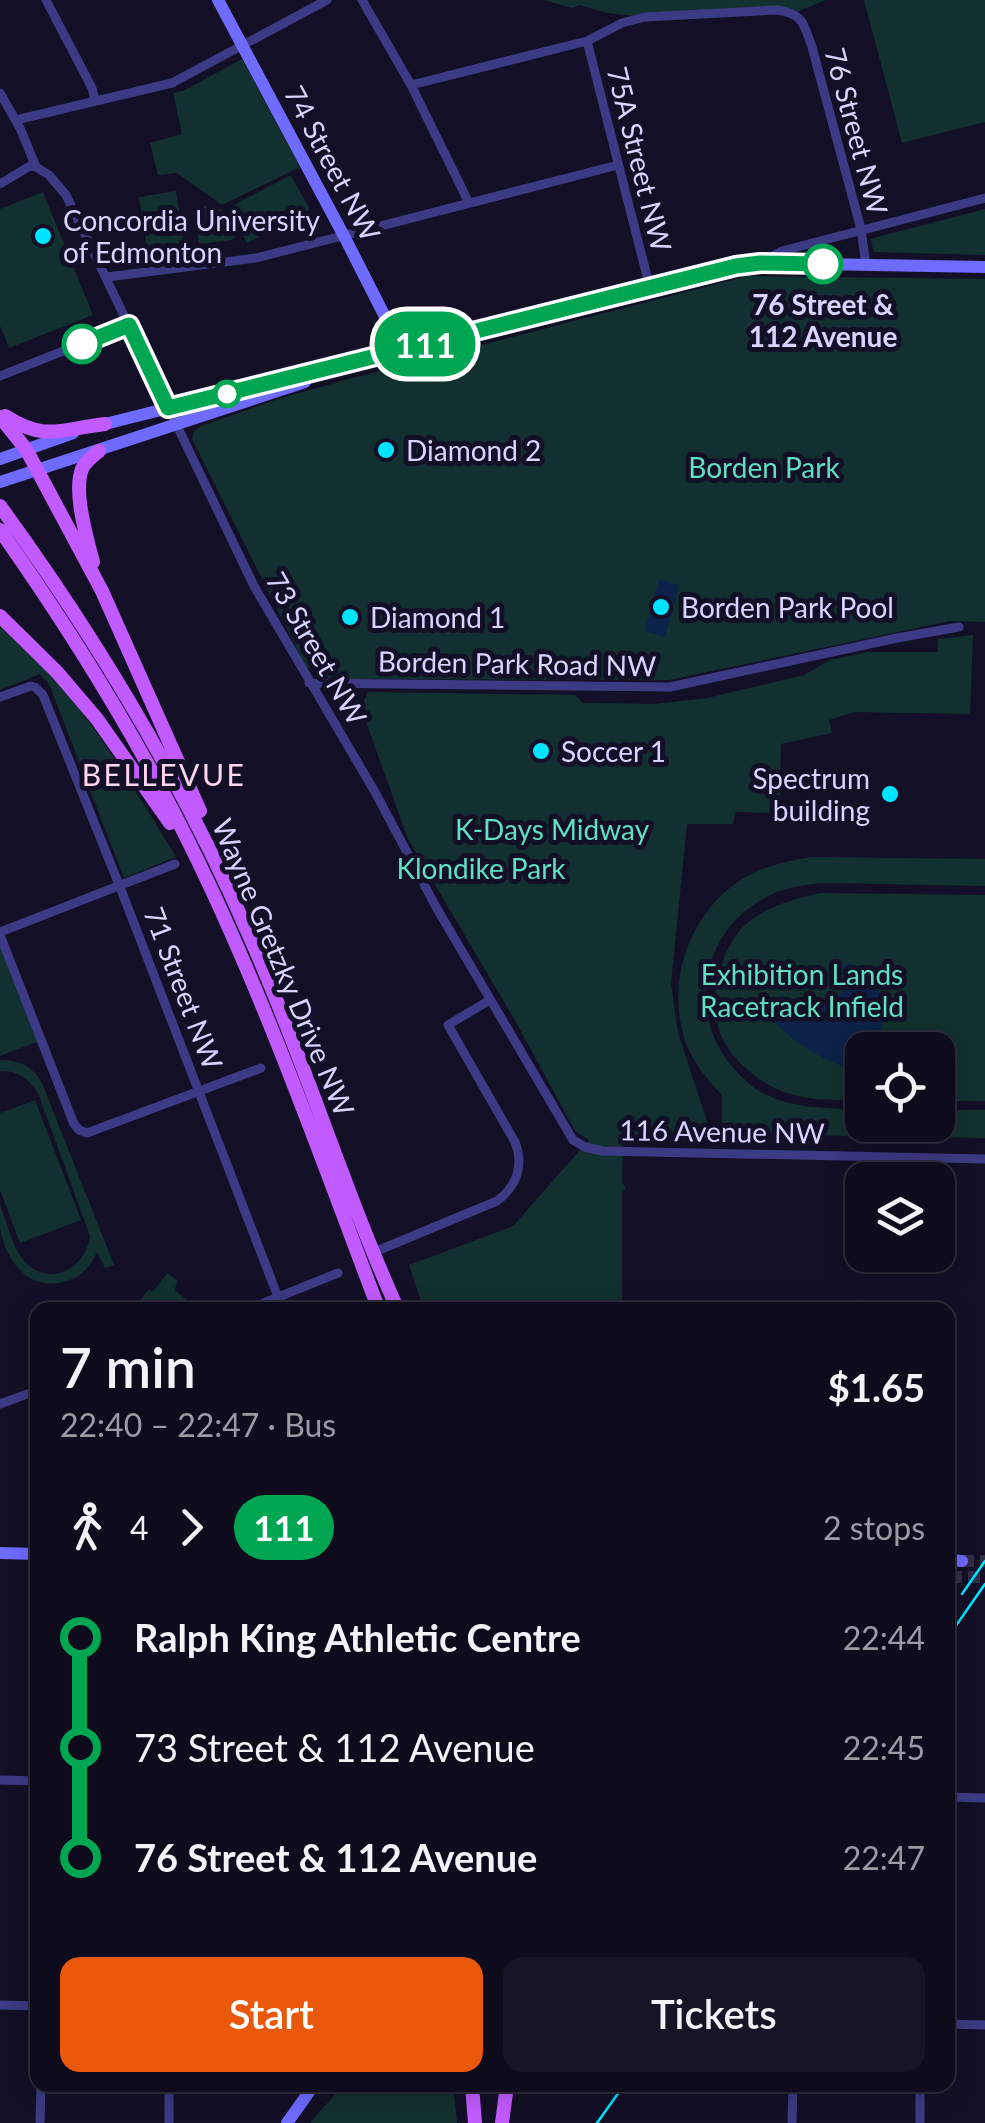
<!DOCTYPE html>
<html lang="en">
<head>
<meta charset="utf-8">
<style>
  body { margin:0; font-family:Lato,sans-serif; background:#171425; color:#f1f3f6; height:100vh; display:flex; flex-direction:column; font-size:38px; white-space:nowrap }
  * { box-sizing:border-box; margin:0 }
  p { font-size:32px; color:#9b9ba3 }
  .icon { flex:none; width:55px; height:55px; fill:none; stroke:currentColor; stroke-width:2; stroke-linecap:round; stroke-linejoin:round }
  .map { position:relative; flex:1; overflow:hidden }
  .details { position:absolute; left:30px; top:1302px; width:925px; height:790px; display:flex; flex-direction:column; background:#0e0b1c; border-radius:20px; box-shadow:0 5px 25px #0003,0 0 0 2px #2e2b3b }
  .details>* { flex:none }
  .badge { padding:0 20px; border-radius:32px; font-size:35px; line-height:65px }
  .tools { position:absolute; left:845px; top:1032px; display:grid; gap:20px }
  .tools a { display:grid; place-items:center; width:110px; height:110px; border-radius:20px; background:#0e0b1c; box-shadow:0 5px 25px #0003,0 0 0 2px #2e2b3b; font-size:50px }
  .map>.badge { position:absolute; translate:-50% -50%; box-shadow:0 0 0 5px #fff }
  .legs { display:flex; align-items:center; gap:15px; height:110px; padding:0 30px; font-size:32px }
  .legs p { margin-inline-start:auto }
  .headline { display:flex; align-items:center; justify-content:space-between; height:170px; padding:0 30px }
  h1 { font-size:55px; font-weight:600; line-height:75px }
  .button { display:flex; gap:20px; margin-top:auto; padding:20px 30px }
  .button a { flex:1; height:115px; border-radius:20px; background:#ea580c; color:#fff; font-size:40px; font-weight:600; line-height:115px; text-align:center }
  .button a+a { background:#171425; color:#f1f3f6 }
  ul { padding:0 30px; list-style:none }
  li { display:flex; align-items:center; gap:35px; height:110px; font-size:38px }
  li i { display:grid; place-items:center; width:15px; height:100%; margin:0 12px; background:currentColor }
  li i::after { content:''; width:25px; height:25px; margin:-12px; border:8px solid; border-radius:50%; background:#0e0b1c }
  li p { margin-inline-start:auto }
  li:first-child i { background:linear-gradient(#0000 50%,currentColor 0) }
  li:last-child i { background:linear-gradient(currentColor 50%,#0000 0) }
  .map>svg:first-child { display:block }
  .green { fill:#12302f }
  .water { fill:#0c2248 }
  .lines { fill:none; stroke-linecap:round; stroke-linejoin:round }
  .secondary-tunnel { stroke:#312d47; stroke-width:12; stroke-dasharray:12 6; stroke-linecap:butt }
  .street { stroke:#3d3a85; stroke-width:9 }
  .secondary { stroke:#6f6bff; stroke-width:12 }
  .primary { stroke:#c25bff; stroke-width:14 }
  .tram { stroke:#00e5ff; stroke-width:2.5 }
  .line-1-casing { stroke:#fff; stroke-width:22 }
  .line-1 { stroke:#00a651; stroke-width:15 }
  .poi-dot { fill:#00e5ff; stroke:#130f26; stroke-width:4 }
  .stop-1-dot { fill:#fff; stroke:#00a651; stroke-width:5 }
  .labels { text-anchor:middle; dominant-baseline:central; stroke-width:10; stroke-linejoin:round; paint-order:stroke }
  .street-label { font-size:28px; fill:#d9d4ff; stroke:#130f26 }
  .poi-label { font-size:28px; fill:#d9d4ff; stroke:#130f26; text-anchor:start }
  .stop-label { font-size:28px; font-weight:bold; fill:#d9d4ff; stroke:#130f26 }
  .park-label { font-size:28px; fill:#5fe0c0; stroke:#130f26 }
  .neighbourhood-label { font-size:30px; letter-spacing:2.5px; fill:#ffd6f0; stroke:#130f26 }
</style>
</head>
<body>
<div class="map">
<svg width="985" height="2123" viewBox="0 0 985 2123">
  <rect width="100%" height="100%" fill="#130f26"/>
  <path class="green" d="M543,0H826L794,13L645,17L607,13L580,5L572,8Z
    M864,0H985V122L902,143Z
    M242,59L300,167L222,205L177,173L158,175L150,143L182,134L173,93L183,91Z
    M291,175L310,210L247,243L228,208Z
    M176,191L184,245L147,251L139,197Z
    M43,192L93,315L9,348L0,326V209Z
    M204,206L225,211L236,236L232,240L199,244L195,219Z
    M985,209V255L874,252L870,239Z
    M748,276L985,279V622L950,621L669,680L331,679L306,667L192,439L194,432L199,427L278,399L349,379Z
    M0,624C17,639 35,654 50,672C99,729 137,793 176,857L124,878L49,684L40,674L0,690Z
    M973,635L970,714L855,712L829,720L832,733L781,744L780,813L735,812L733,824H687L671,983L678,1033L714,1142L623,1141L622,1182L626,1189L622,1191V1310H424L409,1265L513,1226L589,1140L575,1131L517,1024L408,839L361,708L368,692L575,695L583,703L655,704L707,698L804,675L830,660L868,652H938V639Z
    M812,857L985,859V886C949,885 914,885 878,884C846,884 811,880 780,891C704,919 681,1012 736,1071C743,1078 750,1086 759,1091C791,1109 826,1108 862,1109V1125H938V1110H985V1138L722,1134V1095C704,1076 688,1056 682,1030C667,970 697,900 753,873C772,864 792,860 812,857Z
    M820,893L985,895V1101H938V1050H862V1100C837,1100 811,1101 787,1093C760,1085 724,1054 718,1026C710,992 720,952 744,926C761,908 797,898 820,893Z
    M0,947L37,1042L0,1056Z
    M0,1060C20,1060 32,1066 42,1083L114,1265L105,1268L97,1252C90,1267 81,1278 63,1282C28,1291 5,1260 0,1228C0,1220 0,1212 0,1204C6,1220 14,1252 26,1263C52,1288 86,1267 90,1236L38,1093C28,1079 18,1070 0,1071Z
    M35,1100L81,1220L20,1243L0,1190V1113Z
    M167,1273L177,1280L175,1290L187,1300H194L198,1305L193,1310H151L142,1303L141,1299L148,1290L154,1291Z
    M343,2085H453L457,2123H310Z"/>
  <path class="water" d="M659,579L679,585L665,637L645,631Z
    M849,963L868,970C885,998 884,1014 879,1045L873,1050H862V1058L845,1067C815,1056 789,1039 769,1016L770,1005L782,995C786,998 791,1002 796,1004C812,1011 843,1003 846,983C846,978 844,971 842,967Z"/>
  <g class="lines">
    <path class="secondary-tunnel" d="M962,1561H985
      M950,1577H985"/>
    <path class="street" d="M46,0L92,88L95,100
      M362,0L411,85L469,203
      M587,41L650,288
      M411,85L587,41L622,23L645,17L777,10C804,14 803,23 812,47L861,229L866,265
      M0,93L20,128L36,167
      M16,120L172,83L327,0
      M36,167L49,175L66,195L254,586L375,792L436,907L573,1140L585,1147L602,1151L985,1159
      M0,184L30,166L36,167
      M762,262L782,251L985,198
      M107,277L256,258L618,165
      M0,376L129,325
      M309,683L670,687L897,638L959,627
      M0,697L31,686L35,687L43,695L120,887L283,1310
      M0,932L175,864
      M0,935L74,1124L79,1130L87,1133L261,1068
      M372,1253L497,1201C517,1186 524,1165 515,1142L448,1025L490,1000
      M246,1310L338,1273
      M0,1404L38,1390
      M0,1780L38,1781
      M948,1797L985,1798
      M0,2005L38,2006
      M948,2024L985,2025
      M40,2123L41,2085
      M169,2123V2085
      M792,2123L793,2085
      M920,2123V2085"/>
    <path class="secondary" d="M218,0L344,236L402,350
      M97,426L736,266L761,263L985,267
      M0,459L73,433
      M0,482L305,382
      M0,1553L38,1554
      M948,1560L962,1561
      M948,1577H950
      M287,2123L314,2085"/>
    <path class="primary" d="M5,416C46,442 60,429 105,424
      M0,417L26,449L102,591L200,811
      M0,506C100,643 186,788 253,944C306,1064 344,1191 398,1310
      M0,530C74,635 142,745 198,861C268,1006 322,1160 379,1310
      M93,562C87,539 73,492 82,469C85,462 93,456 99,451
      M0,616L57,672L97,719L170,823
      M472,2085L475,2123
      M502,2123L507,2085"/>
    <path class="tram" d="M962,1594L985,1561
      M948,1637L985,1584
      M597,2123L624,2085"/>
  </g>
  <g class="lines">
    <g class="line-1-casing">
      <path id="line-1" d="M82,344L129,325L168,408L736,266L760,263L823,264"/>
    </g>
    <use href="#line-1" class="line-1"/>
  </g>
  <g class="poi-dot">
    <circle cx="43" cy="236" r="10"/>
    <circle cx="386" cy="450" r="10"/>
    <circle cx="661" cy="607" r="10"/>
    <circle cx="350" cy="617" r="10"/>
    <circle cx="541" cy="751" r="10"/>
    <circle cx="890" cy="794" r="10"/>
  </g>
  <g class="stop-1-dot">
    <circle cx="823" cy="264" r="18"/>
    <circle cx="82" cy="344" r="18"/>
    <circle cx="227" cy="394" r="12"/>
  </g>
  <g class="labels">
    <g class="street-label">
      <text transform="translate(857 131) rotate(75)">76 Street NW</text>
      <text transform="translate(640 159) rotate(76)">75A Street NW</text>
      <text transform="translate(333 163) rotate(62)">74 Street NW</text>
      <text transform="translate(317 648) rotate(60)">73 Street NW</text>
      <text transform="translate(517 663) rotate(1)">Borden Park Road NW</text>
      <text transform="translate(284 967) rotate(67)">Wayne Gretzky Drive NW</text>
      <text transform="translate(184 988) rotate(69)">71 Street NW</text>
      <text transform="translate(722 1131) rotate(1)">116 Avenue NW</text>
    </g>
    <g class="poi-label">
      <text x="63" y="220">Concordia University<tspan x="63" dy="32">of Edmonton</tspan></text>
      <text x="406" y="450">Diamond 2</text>
      <text x="681" y="607">Borden Park Pool</text>
      <text x="370" y="617">Diamond 1</text>
      <text x="561" y="751">Soccer 1</text>
      <text x="870" y="778" text-anchor="end">Spectrum<tspan x="870" dy="32">building</tspan></text>
    </g>
    <g class="stop-label">
      <text x="823" y="304">76 Street &amp;<tspan x="823" dy="32">112 Avenue</tspan></text>
    </g>
    <g class="park-label">
      <text x="764" y="467">Borden Park</text>
      <text x="552" y="829">K-Days Midway</text>
      <text x="481" y="868">Klondike Park</text>
      <text x="802" y="974">Exhibition Lands<tspan x="802" dy="32">Racetrack Infield</tspan></text>
    </g>
    <g class="neighbourhood-label">
      <text x="164" y="774">BELLEVUE</text>
    </g>
  </g>
</svg>
<div class="tools">
<a><svg class="icon" aria-label="locate" viewBox="0 0 24 24"><circle cx="12" cy="12" r="6"/><path d="M12 2v4M12 18v4M2 12h4M18 12h4"/></svg></a>
<a><svg class="icon" aria-label="layers" viewBox="0 0 24 24"><path d="M12 4l9 5-9 5-9-5zM3 14l9 5 9-5"/></svg></a>
</div>
<b class="badge" style="left:425px;top:344px;background:#00a651;color:#fff">111</b>
<section class="details">
<div class="headline"><div><h1>7 min</h1><p>22:40 – 22:47 · Bus</p></div><b>$1.65</b></div>
<div class="legs"><svg class="icon" aria-label="walk" viewBox="0 0 24 24"><circle cx="13" cy="4" r="2"/><path d="M13 8l-2 6 4 7M11 14l-3 7M7 12l3-4h3l4 4"/></svg>4<svg class="icon" aria-label="forward" viewBox="0 0 24 24"><path d="M9 5l7 7-7 7"/></svg><b class="badge" style="background:#00a651;color:#fff">111</b><p>2 stops</p></div>
<ul>
<li><i style="color:#00a651"></i><b>Ralph King Athletic Centre</b><p>22:44</p></li>
<li><i style="color:#00a651"></i><span>73 Street &amp; 112 Avenue</span><p>22:45</p></li>
<li><i style="color:#00a651"></i><b>76 Street &amp; 112 Avenue</b><p>22:47</p></li>
</ul>
<div class="button"><a>Start</a><a>Tickets</a></div>
</section>
</div>
</body>
</html>
